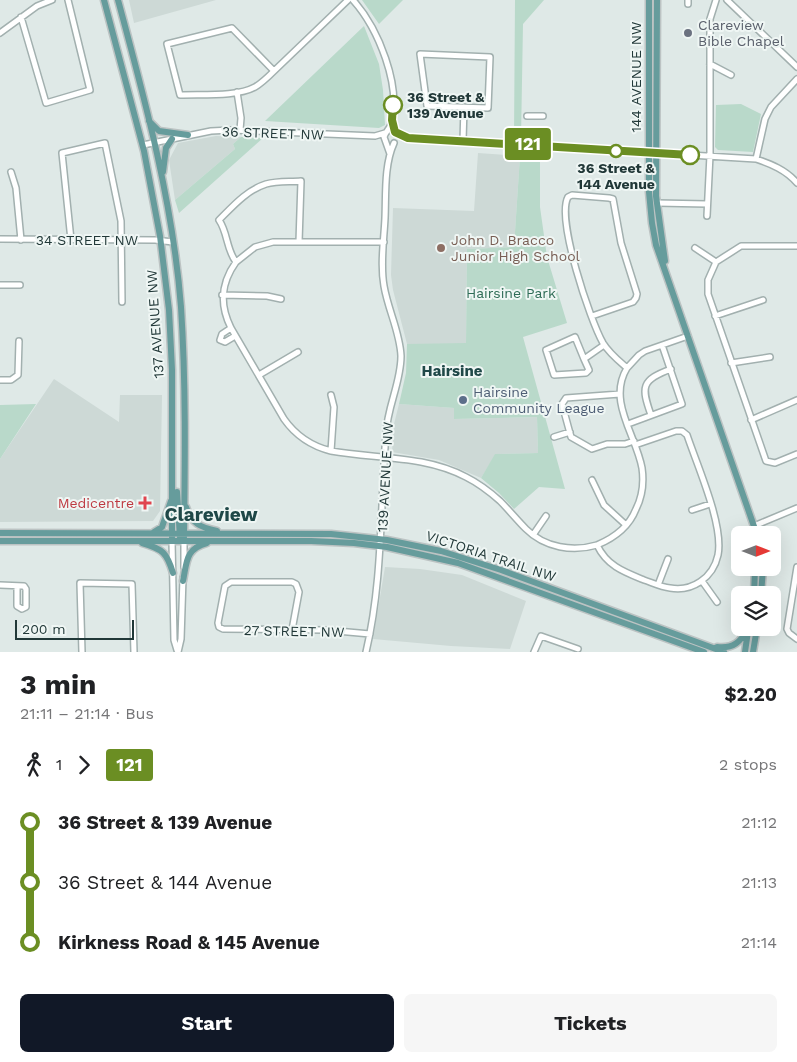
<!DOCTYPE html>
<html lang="en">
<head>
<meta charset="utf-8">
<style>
  body { margin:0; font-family:"Work Sans",sans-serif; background:#f6f6f6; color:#202124; height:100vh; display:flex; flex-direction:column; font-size:19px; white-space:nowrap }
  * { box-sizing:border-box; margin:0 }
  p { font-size:16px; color:#757577 }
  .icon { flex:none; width:28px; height:28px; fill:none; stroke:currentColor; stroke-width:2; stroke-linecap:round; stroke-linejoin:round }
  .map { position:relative; height:652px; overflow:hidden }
  .drawer { display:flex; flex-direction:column; background:#fff; flex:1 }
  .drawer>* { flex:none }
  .badge { padding:0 10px; border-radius:4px; font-size:18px; line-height:32px }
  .needle { width:32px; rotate:90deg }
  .fabs { position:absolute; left:731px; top:526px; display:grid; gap:10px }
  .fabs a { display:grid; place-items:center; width:50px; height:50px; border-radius:8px; background:#fff; box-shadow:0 5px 20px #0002; font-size:25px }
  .scale { position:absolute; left:15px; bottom:12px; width:119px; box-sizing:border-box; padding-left:5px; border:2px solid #213838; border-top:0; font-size:14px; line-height:18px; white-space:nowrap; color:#213838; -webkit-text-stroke:4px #eff6f4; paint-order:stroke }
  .map>.badge { position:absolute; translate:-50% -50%; box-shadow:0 0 0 2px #fff }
  .legs { display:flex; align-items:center; gap:8px; height:55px; padding:0 20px; font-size:16px }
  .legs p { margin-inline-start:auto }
  .headline { display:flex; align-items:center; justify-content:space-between; height:85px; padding:0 20px }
  h1 { font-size:28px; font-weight:700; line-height:38px }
  .primary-button { display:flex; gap:10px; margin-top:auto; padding:10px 20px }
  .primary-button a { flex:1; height:58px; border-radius:8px; background:#111827; color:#fff; font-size:20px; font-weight:700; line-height:58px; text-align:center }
  .primary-button a+a { background:#f6f6f6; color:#202124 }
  ul { padding:0 20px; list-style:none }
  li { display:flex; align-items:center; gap:18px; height:60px; font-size:19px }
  li i { display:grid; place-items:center; width:8px; height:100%; margin:0 6px; background:currentColor }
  li i::after { content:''; width:12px; height:12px; margin:-6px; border:4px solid; border-radius:50%; background:#fff }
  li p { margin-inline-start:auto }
  li:first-child i { background:linear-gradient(#0000 50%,currentColor 0) }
  li:last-child i { background:linear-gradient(currentColor 50%,#0000 0) }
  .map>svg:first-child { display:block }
  .built { fill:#cdd9d6 }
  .green { fill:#b9d9ca }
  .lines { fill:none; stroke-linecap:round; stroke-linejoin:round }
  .minor-casing { stroke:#a2b0af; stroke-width:8 }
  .major-casing { stroke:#bcc3c3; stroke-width:9 }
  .minor { stroke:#fff; stroke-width:5 }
  .major { stroke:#669c9c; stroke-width:6 }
  .line-1-casing { stroke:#fff; stroke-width:11 }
  .line-1 { stroke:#6b8e23; stroke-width:8 }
  .worship-dot { fill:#6b7280; stroke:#eff6f4; stroke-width:2 }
  .stop-1-dot { fill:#fff; stroke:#6b8e23; stroke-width:2.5 }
  .education-dot { fill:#8d6e63; stroke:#eff6f4; stroke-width:2 }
  .service-dot { fill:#5c6f8a; stroke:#eff6f4; stroke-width:2 }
  .health-dot { fill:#e0444e; stroke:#eff6f4; stroke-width:2 }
  .labels { text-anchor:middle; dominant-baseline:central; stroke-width:4; stroke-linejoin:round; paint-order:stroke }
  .worship-label { font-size:14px; fill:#5b616d; stroke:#eff6f4; text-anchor:start }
  .street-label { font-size:14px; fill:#213838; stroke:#eff6f4 }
  .stop-label { font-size:14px; font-weight:bold; fill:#213838; stroke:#eff6f4; text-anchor:start }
  .education-label { font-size:14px; fill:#785e54; stroke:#eff6f4; text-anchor:start }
  .park-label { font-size:14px; fill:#2e6c56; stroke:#eff6f4 }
  .service-label { font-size:14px; fill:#4e5e75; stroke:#eff6f4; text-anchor:start }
  .health-label { font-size:14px; fill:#be3a42; stroke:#eff6f4; text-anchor:end }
  .neighbourhood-label { font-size:15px; font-weight:bold; fill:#1f4848; stroke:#eff6f4 }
  .district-label { font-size:19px; font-weight:bold; fill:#1f4848; stroke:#eff6f4 }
</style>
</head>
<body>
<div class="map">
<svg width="797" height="652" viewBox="0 0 797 652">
  <rect width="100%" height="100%" fill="#dfe9e7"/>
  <path class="built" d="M129,0H216L134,23Z
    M216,136L241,137L233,144L235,149L175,200L169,160L178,143Z
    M478,153L520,156L514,247L467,249L466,344H407L393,290L391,275L393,208L474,211Z
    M54,379L119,422L120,395H162L160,511L153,521L0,522V459Z
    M399,404L454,408V419L537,417L538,453L496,454L481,478L439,460L392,452L394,424Z
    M385,567L420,569L462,575L526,601L510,649L451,646L373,639Z"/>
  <path class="green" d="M362,0H403L379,24Z
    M515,0H544L523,24L521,138L514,136Z
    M364,26L379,64L383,90L385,125L379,128L265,121Z
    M741,104L761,114L753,152L718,150L715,147L716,105Z
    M241,137L263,138L179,213L175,200L235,149L233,144Z
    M520,156L540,158V207L547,257L567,323L523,337L565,489L539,487L514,509L499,493L481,478L495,454L538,453L537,417L454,419V408L399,404L406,373L407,344L466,343L467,249L514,247Z
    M36,404L0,459V405Z"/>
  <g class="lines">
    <g class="minor-casing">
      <path id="minor" d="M353,0C378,28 402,86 391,124C390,129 385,132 384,137L390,154
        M727,0L797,67
        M688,4V0
        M21,17L46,103L90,90L68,0
        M0,33L37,6L52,0
        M420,54L490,57L488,108L427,106Z
        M710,64L731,75
        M274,71L232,28L167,44L180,95C202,94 237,97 255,87C262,83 268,77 274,71L348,0
        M237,92L241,118L240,130
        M527,116H543
        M397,134L407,138L756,159C771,164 786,170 797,183
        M463,141L464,107
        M143,145L211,131L231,130L375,136L385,133
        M756,159L765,119L771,107L797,79
        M11,172L16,188L21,240
        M657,203L707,204
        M707,216L710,155V19L716,0
        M0,239L155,240L173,242
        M71,240L62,153L105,143L121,221L122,302
        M299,242L301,181C290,182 277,181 266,184C247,190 233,206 219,220C228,233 226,249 236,262C221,283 219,304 231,328L284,419C296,436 311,446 331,451C376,459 424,455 466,477C478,483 490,492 500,501C509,510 517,520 526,529C545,548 573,552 597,545C607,566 624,572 644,580C653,583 661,587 670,588C692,592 713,578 718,555C724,525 697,465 687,435L682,431H676L635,445
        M695,248L716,262L708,280V294L766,461L775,463L797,454
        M236,262L255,247L273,242H384
        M716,262L741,246H797
        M0,285H20
        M222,295L267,296L281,299
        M592,316L633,302L636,298L637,294L621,243L613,199L609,198L572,195L568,197C556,219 590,320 603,343C609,353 619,361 627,368C607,401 636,435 642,468C644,482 642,497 636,509C629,527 614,538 597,545
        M715,316L763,300
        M231,328L222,334L220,340L225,342L235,336
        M584,359L589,370L586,373L554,375L546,350L575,337L584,359L604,345
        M731,363L770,357
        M627,368L639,355L645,351L688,336
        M259,375L298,352
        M0,380H11L18,375L19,341
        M620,394L566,398L562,404L571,437L592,449L607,444H625L634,441
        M331,395L334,407L331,451
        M651,415C641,387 641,380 671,369
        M751,420L797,400
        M628,424L682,404L662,345
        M554,437L570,432
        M592,480L604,505L626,525
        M692,510L710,504
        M754,526L797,508
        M533,535L546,516
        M172,541L174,640L177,650
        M184,567V541
        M797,567L787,629L789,633L797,639
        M702,581L717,602
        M0,585L24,586L26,589V607L22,609L17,606V586
        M658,585L668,559
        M292,630L299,592L296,584L292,582H231L225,586L218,623L219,627L223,629L326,630L370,634
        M82,652L80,583L132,584L134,652
        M178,652L181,639L183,578
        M366,652C383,580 380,507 386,434C387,407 401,383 401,356C400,332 388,310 384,286C380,264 384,240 385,218C386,194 384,165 394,143
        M534,652L541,636L578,649"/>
    </g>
    <g class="major-casing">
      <path id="major" d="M104,0L144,151L160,236L169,310L172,370V537
        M118,0C145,100 173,203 181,307C186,383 185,460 184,537
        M649,0V192L652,223L656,245L757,535
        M657,0L656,196L665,261
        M149,121L159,131L188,135
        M163,172L166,148L172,139
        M177,492L180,537
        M186,507C192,524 200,527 217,531
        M154,532L162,527L171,501
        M0,533L331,534L387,540L441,551L501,570L724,652
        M0,541H311L354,543L387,547L458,563L704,652
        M142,543C163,549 167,553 173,573
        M183,581C187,562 185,549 207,543
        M754,595L755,568
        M761,595L763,568
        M717,647C733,649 741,642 748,628
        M745,652L748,631
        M753,652L757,628"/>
    </g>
    <use href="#minor" class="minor"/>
    <use href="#major" class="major"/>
  </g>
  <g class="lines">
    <g class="line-1-casing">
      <path id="line-1" d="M393,105L392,120L395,132L408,138L690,155"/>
    </g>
    <use href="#line-1" class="line-1"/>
  </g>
  <circle class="worship-dot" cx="688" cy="33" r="5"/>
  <g class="stop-1-dot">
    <circle cx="393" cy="105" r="9"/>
    <circle cx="616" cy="151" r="6"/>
    <circle cx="690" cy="155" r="9"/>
  </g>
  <circle class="education-dot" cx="441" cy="248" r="5"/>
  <circle class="service-dot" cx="463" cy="400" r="5"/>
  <path class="health-dot" d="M142.5 495.5h5v5h5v5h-5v5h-5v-5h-5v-5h5z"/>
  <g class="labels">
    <g class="worship-label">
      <text x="698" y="25">Clareview<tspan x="698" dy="16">Bible Chapel</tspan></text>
    </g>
    <g class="street-label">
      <text transform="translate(636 77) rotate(-90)">144 AVENUE NW</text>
      <text transform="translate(273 133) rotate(2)">36 STREET NW</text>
      <text x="87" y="240">34 STREET NW</text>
      <text transform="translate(155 324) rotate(-94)">137 AVENUE NW</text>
      <text transform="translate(385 477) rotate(-87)">139 AVENUE NW</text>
      <text transform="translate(491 556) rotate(18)">VICTORIA TRAIL NW</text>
      <text transform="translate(294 631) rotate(1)">27 STREET NW</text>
    </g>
    <g class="stop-label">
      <text x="407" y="97">36 Street &amp;<tspan x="407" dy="16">139 Avenue</tspan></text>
      <text x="616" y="168" text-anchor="middle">36 Street &amp;<tspan x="616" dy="16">144 Avenue</tspan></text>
    </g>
    <g class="education-label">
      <text x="451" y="240">John D. Bracco<tspan x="451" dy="16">Junior High School</tspan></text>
    </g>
    <g class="park-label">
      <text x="511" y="293">Hairsine Park</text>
    </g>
    <g class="service-label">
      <text x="473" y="392">Hairsine<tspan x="473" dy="16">Community League</tspan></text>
    </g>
    <g class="health-label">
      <text x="134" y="503">Medicentre</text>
    </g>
    <g class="neighbourhood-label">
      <text x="452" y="371">Hairsine</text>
    </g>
    <g class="district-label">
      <text x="211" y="514">Clareview</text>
    </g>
  </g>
</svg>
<div class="fabs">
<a><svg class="needle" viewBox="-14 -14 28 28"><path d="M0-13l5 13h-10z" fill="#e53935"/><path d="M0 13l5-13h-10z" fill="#757577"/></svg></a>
<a><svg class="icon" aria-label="layers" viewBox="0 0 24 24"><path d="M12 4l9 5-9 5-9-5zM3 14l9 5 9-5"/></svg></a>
</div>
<div class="scale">200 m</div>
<b class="badge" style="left:528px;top:144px;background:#6b8e23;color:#fff">121</b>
</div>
<section class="drawer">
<div class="headline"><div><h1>3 min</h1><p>21:11 – 21:14 · Bus</p></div><b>$2.20</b></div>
<div class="legs"><svg class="icon" aria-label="walk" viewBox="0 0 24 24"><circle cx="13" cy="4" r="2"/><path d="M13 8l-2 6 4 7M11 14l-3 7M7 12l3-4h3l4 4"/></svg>1<svg class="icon" aria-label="forward" viewBox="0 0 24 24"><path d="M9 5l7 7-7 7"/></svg><b class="badge" style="background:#6b8e23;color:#fff">121</b><p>2 stops</p></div>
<ul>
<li><i style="color:#6b8e23"></i><b>36 Street &amp; 139 Avenue</b><p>21:12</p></li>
<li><i style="color:#6b8e23"></i><span>36 Street &amp; 144 Avenue</span><p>21:13</p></li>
<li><i style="color:#6b8e23"></i><b>Kirkness Road &amp; 145 Avenue</b><p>21:14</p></li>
</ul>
<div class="primary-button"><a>Start</a><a>Tickets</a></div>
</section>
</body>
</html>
